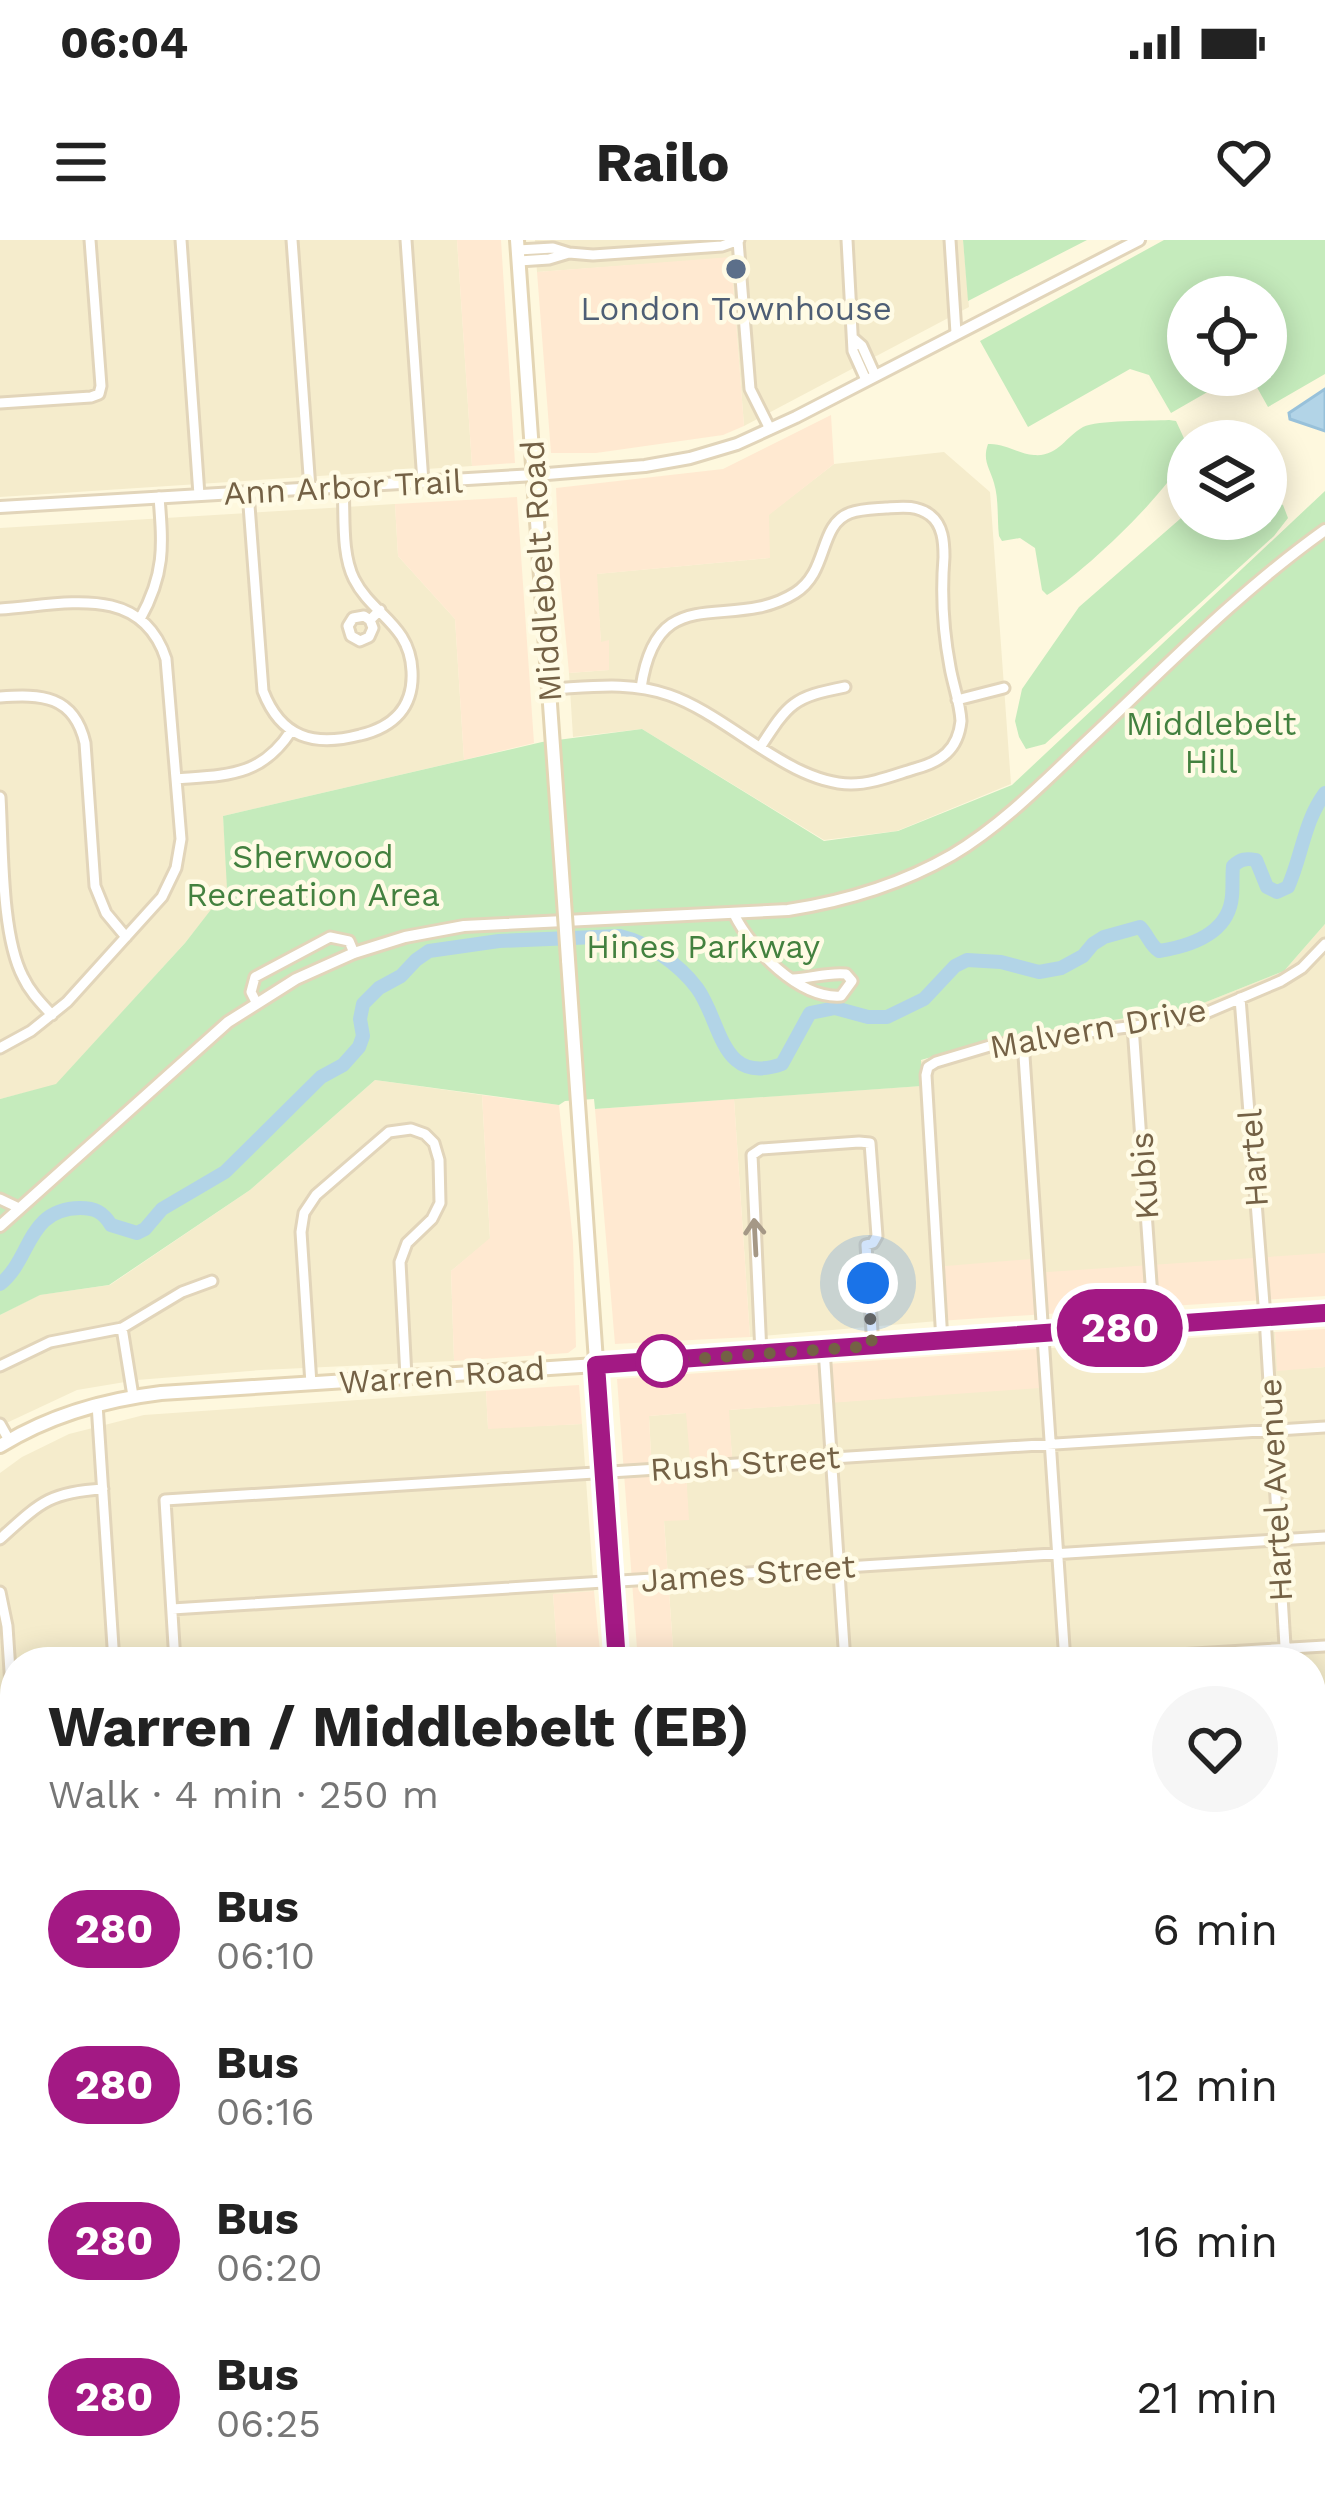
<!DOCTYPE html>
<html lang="en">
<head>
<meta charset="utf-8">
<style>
  body { margin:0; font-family:"Work Sans",sans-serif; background:#f6f6f6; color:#222; height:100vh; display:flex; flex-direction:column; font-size:45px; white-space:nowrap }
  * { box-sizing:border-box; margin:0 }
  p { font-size:39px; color:#767676 }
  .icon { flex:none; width:66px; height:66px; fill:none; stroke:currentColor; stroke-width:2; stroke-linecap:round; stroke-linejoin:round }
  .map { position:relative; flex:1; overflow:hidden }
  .details { position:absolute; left:0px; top:1407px; width:1326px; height:855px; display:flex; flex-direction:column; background:#fff; border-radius:48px 48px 0 0; box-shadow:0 6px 30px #0003 }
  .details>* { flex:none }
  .badge { padding:0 24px; border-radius:39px; font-size:42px; line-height:78px }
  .tools { position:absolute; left:1167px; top:36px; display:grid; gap:24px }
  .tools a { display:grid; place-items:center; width:120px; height:120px; border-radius:50%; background:#fff; box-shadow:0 6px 30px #0003; font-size:60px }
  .you { position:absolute; width:60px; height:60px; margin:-30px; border:9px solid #fff; border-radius:50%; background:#1a73e8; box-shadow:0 0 0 18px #1a73e833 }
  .map>.badge { position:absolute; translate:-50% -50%; box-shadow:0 0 0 6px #fff }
  .round { display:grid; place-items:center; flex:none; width:126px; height:126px; border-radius:63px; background:#f6f6f6 }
  .overview { display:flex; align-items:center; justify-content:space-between; height:204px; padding:0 48px }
  h1 { font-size:57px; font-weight:700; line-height:90px }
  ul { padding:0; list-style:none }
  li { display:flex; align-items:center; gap:36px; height:156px; padding:0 48px }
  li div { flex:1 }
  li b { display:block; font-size:45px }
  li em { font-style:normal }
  li .badge { min-width:132px; font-weight:700; text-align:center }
  .status { display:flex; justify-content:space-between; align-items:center; height:84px; padding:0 60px; background:#fff; direction:ltr }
  .status svg { height:33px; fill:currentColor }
  header { display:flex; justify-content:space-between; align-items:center; height:156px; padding:0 48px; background:#fff; font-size:54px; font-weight:700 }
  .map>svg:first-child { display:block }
  .residential { fill:#f5eccc }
  .commercial { fill:#ffe9d1 }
  .green { fill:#c5ebbc; fill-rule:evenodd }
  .water { fill:#b2d4e7; stroke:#98c1da; stroke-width:3 }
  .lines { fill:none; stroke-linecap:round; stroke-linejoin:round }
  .river { stroke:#b2d4e7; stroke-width:14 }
  .minor-casing { stroke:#e2d5ba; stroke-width:15 }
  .tertiary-casing { stroke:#e2d5ba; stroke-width:16 }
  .secondary-casing { stroke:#e4d5b4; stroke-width:18 }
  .minor { stroke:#fff; stroke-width:9 }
  .tertiary { stroke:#fff; stroke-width:10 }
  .secondary { stroke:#fff; stroke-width:12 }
  .secondary-bridge-casing { stroke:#e4d5b4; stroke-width:18; stroke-linecap:butt }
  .secondary-bridge { stroke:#fff; stroke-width:12 }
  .oneway { stroke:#a59886 }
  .line-casing { stroke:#fff; stroke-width:27 }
  .line { stroke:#a31984; stroke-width:18 }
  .walk { stroke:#746145; stroke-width:12; stroke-dasharray:0 21.6 }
  .service-dot { fill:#5c6f8a; stroke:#fffbe5; stroke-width:4.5 }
  .stop-dot { fill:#fff; stroke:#a31984; stroke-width:6 }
  .labels { text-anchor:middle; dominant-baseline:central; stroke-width:9; stroke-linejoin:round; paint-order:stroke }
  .service-label { font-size:33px; fill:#4e5e75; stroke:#fffbe5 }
  .street-label { font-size:33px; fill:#746145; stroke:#fffbe5 }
  .park-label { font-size:33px; fill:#43813f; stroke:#fffbe5 }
</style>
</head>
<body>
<div class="status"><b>06:04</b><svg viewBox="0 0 49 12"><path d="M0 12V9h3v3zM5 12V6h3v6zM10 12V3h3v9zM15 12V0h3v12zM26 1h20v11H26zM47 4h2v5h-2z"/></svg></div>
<header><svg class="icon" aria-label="menu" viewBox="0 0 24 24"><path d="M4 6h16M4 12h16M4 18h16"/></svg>Railo<svg class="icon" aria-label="heart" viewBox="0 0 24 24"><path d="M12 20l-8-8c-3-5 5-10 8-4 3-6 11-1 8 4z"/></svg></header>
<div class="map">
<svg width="1325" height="2260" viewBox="0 0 1325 2260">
  <rect width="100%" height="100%" fill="#fef8de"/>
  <path class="residential" d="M0,0H457L472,226L0,257Z
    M535,0H963L969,67L744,186L731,18L537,32Z
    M944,212L990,252L1011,544L897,591L824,600L642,489L573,497L569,433L609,430L608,401L601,403L596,334L769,318L768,275L834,224Z
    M395,264L398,316L455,379L464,520L223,576L228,649L185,703L56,845L0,859V288Z
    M1325,684V1014L1032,1034L1031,1020L938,1081L750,1097L734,859L921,846L920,821L1003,797L1191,768L1284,731Z
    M375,840L482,855L490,999L451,1031L454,1121L261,1130L137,1140L77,1150L0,1186V1075L39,1055L110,1045L250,950Z
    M1275,1092L1278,1130L1325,1127V1506L1311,1507V1422H674L664,1280H688L686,1233L652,1234L649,1176L686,1173L732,1216L728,1170L1039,1147L1037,1109Z
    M486,1151L488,1188L582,1184L594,1351L553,1354L558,1422H15V2025L0,2026V1233L22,1217L69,1194L144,1175Z
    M1325,1970V2260H905L904,2247H1311V1971Z
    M15,2049V2247H614L616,2260H0V2050Z
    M783,2247H886L887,2260H726L783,2255Z"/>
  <path class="commercial" d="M457,0H501L515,223L472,226Z
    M731,17L744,186L723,195L596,213H551L537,32Z
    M831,175L834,224L769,275L770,318L597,334L601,402L609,400V430L569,433L560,337L556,248L723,229Z
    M517,257L534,503L464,520L455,379L398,316L395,264Z
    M482,855L559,865L573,1002L576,1107L568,1113L454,1121L451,1031L490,998Z
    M734,859L750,1097L615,1104L595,869Z
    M1325,1013V1056L938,1081L934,1027L1031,1019L1033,1033Z
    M1325,1089V1127L1277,1131L1275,1092Z
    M1037,1109L1040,1148L729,1170L732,1217L690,1219L686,1173L649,1176L652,1234L686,1232L689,1280L664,1281L674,1422H638L617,1139Z
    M579,1145L582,1184L488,1189L486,1151Z
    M594,1351L601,1422H558L553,1354Z
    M695,2247H783L784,2255L696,2260Z"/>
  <path class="green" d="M963,0H1087L968,61Z
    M1164,0H1325V134L1268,167L1254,142L1237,135L1171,173L1149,135L1130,129L1028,187L980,101ZM1188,57H1266V135H1188Z
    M1169,180L1176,181L1188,207C1180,243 1081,335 1047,355L1042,350L1035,308L1020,298L1002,301L999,296C997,279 999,259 994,243C990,228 982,221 988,204C1005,203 1018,214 1034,215C1058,217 1065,197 1083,187C1097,180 1150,181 1169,180Z
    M1325,251V684L1284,731L1191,768L1003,797L921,820L922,846L595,869L594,859L565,861L559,865L375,840L250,950L109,1045L40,1055L0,1075V859L56,844L185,703L227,649L223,576L542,502L642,489L824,601L898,591L1012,545Z
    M1266,257L1283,265L1288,278L1274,296L1045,504L1026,509L1019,497L1015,481L1022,449L1079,367L1188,272V279H1266Z"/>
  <path class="water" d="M1325,149V191L1290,179L1289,173Z"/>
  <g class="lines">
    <path class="river" d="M0,1044C32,1019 26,969 80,968C95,968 103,972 111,985L137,993L145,989L162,969L225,932L321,837L343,825L359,807L363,796L360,779L363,764L379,748L401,736L416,720L429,711L499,701L620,696C649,703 679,724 697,748C722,782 720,846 782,824L810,773L835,768L868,777H887L924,759L955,726L967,720L1001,722L1039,732L1061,728L1083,716L1093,704L1104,697L1140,687C1148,695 1150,705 1159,711C1191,706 1229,693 1232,656C1233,646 1232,637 1233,626C1241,619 1246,618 1256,620L1267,647L1277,652L1288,647C1302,616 1304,581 1325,553"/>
    <g class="minor-casing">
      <path id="minor" d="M181,0L199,255
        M292,0L310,249
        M406,0L423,242
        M847,0L853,111L866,140
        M950,0L956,93
        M738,1L750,149L770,189
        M518,10L553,8L569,13L593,15L722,6L739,0
        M519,21L549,19L569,13
        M854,99L862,106L875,135
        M0,163L91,157L99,154L101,146L90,0
        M248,252L263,451C281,498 314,507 360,495C394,487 414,467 412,431C410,384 372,375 354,339C341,313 345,275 343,247
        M0,369C63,365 141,342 166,419L181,599L176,628L162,657L67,762L31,791L0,808
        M140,379C165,334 163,307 159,257
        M370,380L373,388L369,397L360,401L351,396L348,386L353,378L364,376L370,380L380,370
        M550,449C590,447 630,441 669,455C728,475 788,543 851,544C872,544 894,535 914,529C941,522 958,510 961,481C960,462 953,445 950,427C943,390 941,354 944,317C944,302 943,285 930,275C916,265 902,267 886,268C874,269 861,269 850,273C818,285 829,332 795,353C730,394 657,336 641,448
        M0,457C41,454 74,455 85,503L95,646L106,673L126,697
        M957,460L1004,448
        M761,506C789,463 793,457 845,447
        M176,539C227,535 261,537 291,491
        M0,557C3,607 1,695 23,737C30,752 41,763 52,775
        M734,674C751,709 799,759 841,756L852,741L846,734C829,732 811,738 793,739
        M1240,758L1265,1077L1286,1422
        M256,762L251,752L255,737L330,697L349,701L354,713
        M1133,786L1154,1086
        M1023,801L1065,1422
        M0,959L19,968
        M122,1088L133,1156
        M942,1101L926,835L928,827L936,822L993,805L1194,778L1281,741L1302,728L1325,704
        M824,1109L845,1422
        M761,1114L752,915L761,909L859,902L870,903L877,996L873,1003L866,1005L873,1106
        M0,1126L50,1102L122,1088L182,1052L212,1041
        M311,1144L301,992L304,973L316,955L389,892L411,889L425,894L434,903L439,920L440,963L432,979L407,1003L400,1022L406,1137
        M97,1164L114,1422
        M0,1184L9,1200
        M0,1299C40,1263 49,1252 103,1249
        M0,1352L7,1386L15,1507
        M172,1369L1325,1297
        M175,1422L165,1260L1325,1187
        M1063,1422L1325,1406
        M1311,1516H1325
        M0,1710L15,1709
        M1311,1816L1325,2035
        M1311,2077L1325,2075
        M0,2169L15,2168
        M1311,2196L1325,2195
        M226,2247V2260
        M896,2247L897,2260
        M1116,2247L1117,2260
        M464,2260L639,2247"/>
    </g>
    <g class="tertiary-casing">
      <path id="tertiary" d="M0,267L535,235L645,226L690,218L737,204L796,177L1139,0
        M0,986L228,782L296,739L354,713L405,697L464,686L788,670C846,661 900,645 952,615C1002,585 1043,543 1085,503C1163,430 1238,352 1325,290
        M1311,1951H1325
        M1311,1963H1325
        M0,2035L15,2034
        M0,2045L15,2044"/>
    </g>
    <g class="secondary-casing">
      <path id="secondary" d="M517,0L564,661
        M568,720L617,1422
        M0,1206C50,1175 103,1160 161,1153L596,1125L1325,1073
        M673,2247L674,2260"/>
    </g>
    <use href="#minor" class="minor"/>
    <use href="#tertiary" class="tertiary"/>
    <use href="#secondary" class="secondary"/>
    <g class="secondary-bridge-casing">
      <path id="secondary-bridge" d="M564,661L568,720"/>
    </g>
    <use href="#secondary-bridge" class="secondary-bridge"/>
  </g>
  <defs><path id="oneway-shaft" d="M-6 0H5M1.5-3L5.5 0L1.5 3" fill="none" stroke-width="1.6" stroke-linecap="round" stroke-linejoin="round" transform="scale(3)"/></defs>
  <use class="oneway" href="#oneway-shaft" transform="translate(755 997) rotate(-93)"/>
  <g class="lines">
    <g class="line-casing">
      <path id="line" d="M617,1422L596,1125L1325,1073"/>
    </g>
    <use href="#line" class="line"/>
    <path class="walk" d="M662,1121L872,1106L868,1043"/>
  </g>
  <circle class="service-dot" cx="736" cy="29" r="12"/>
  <circle class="stop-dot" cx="662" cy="1121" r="24"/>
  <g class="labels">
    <g class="service-label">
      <text x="736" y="68">London Townhouse</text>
    </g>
    <g class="street-label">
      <text transform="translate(343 247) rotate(-3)">Ann Arbor Trail</text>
      <text transform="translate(541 331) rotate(-94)">Middlebelt Road</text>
      <text transform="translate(1098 788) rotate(-10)">Malvern Drive</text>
      <text transform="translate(1253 918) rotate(-94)">Hartel</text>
      <text transform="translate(1144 936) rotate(-94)">Kubis</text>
      <text transform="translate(442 1135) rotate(-4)">Warren Road</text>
      <text transform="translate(745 1223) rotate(-4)">Rush Street</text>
      <text transform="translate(1275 1250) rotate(-93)">Hartel Avenue</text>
      <text transform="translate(748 1333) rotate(-4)">James Street</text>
    </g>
    <g class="park-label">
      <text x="1211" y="483">Middlebelt<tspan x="1211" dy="38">Hill</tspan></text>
      <text x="313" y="616">Sherwood<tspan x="313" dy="38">Recreation Area</tspan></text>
      <text x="703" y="706">Hines Parkway</text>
    </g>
  </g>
</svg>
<div class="tools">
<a><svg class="icon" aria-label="locate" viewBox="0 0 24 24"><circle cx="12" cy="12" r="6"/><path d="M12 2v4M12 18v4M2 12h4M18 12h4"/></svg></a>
<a><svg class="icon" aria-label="layers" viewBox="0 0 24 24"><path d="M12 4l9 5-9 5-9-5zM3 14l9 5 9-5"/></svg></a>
</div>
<div class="you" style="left:868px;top:1043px"></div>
<b class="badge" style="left:1120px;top:1088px;background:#a31984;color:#fff">280</b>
<section class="details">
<div class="overview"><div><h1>Warren / Middlebelt (EB)</h1><p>Walk · 4 min · 250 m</p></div><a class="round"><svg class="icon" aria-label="heart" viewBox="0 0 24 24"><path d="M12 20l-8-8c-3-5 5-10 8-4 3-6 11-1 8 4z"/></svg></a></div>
<ul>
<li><span class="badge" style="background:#a31984;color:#fff">280</span><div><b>Bus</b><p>06:10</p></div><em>6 min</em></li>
<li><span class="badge" style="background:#a31984;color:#fff">280</span><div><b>Bus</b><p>06:16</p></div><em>12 min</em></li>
<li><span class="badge" style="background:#a31984;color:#fff">280</span><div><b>Bus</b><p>06:20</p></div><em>16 min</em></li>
<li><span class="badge" style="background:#a31984;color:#fff">280</span><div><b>Bus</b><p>06:25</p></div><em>21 min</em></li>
</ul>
</section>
</div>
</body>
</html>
